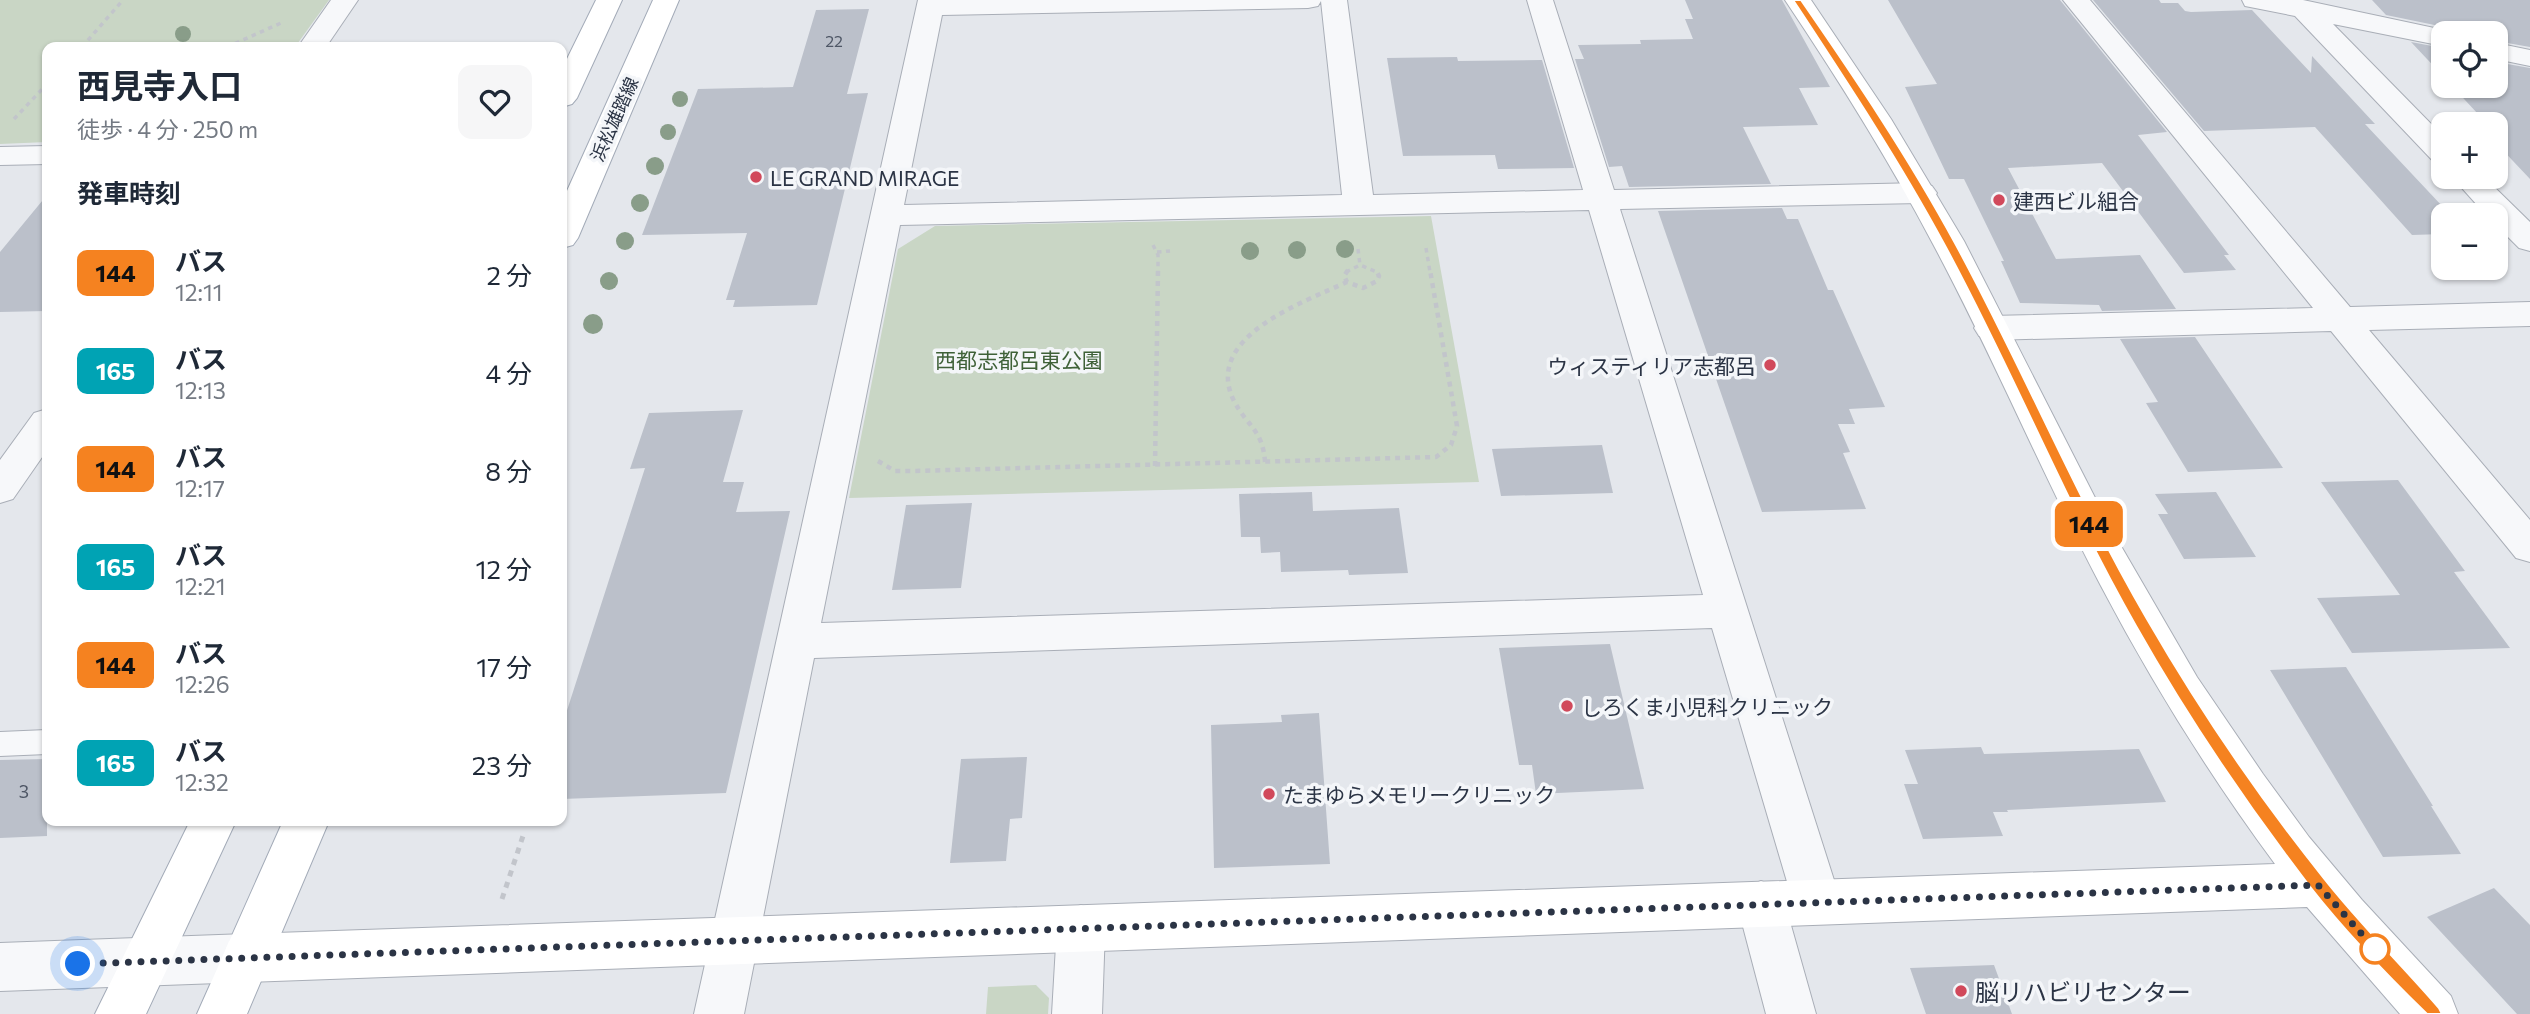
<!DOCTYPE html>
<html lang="ja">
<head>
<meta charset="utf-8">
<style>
  body { margin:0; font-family:Commissioner,"Noto Sans JP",sans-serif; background:#f6f6f7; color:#1f2937; height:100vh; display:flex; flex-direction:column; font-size:26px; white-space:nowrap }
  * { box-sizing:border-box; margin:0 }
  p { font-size:23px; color:#747a83 }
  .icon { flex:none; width:38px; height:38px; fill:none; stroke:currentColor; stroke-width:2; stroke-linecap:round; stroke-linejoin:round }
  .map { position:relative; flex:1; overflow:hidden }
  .side { position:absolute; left:42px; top:42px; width:525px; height:784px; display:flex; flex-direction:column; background:#fff; border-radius:14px; box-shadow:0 2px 5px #0004 }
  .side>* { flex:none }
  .badge { padding:0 14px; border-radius:10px; font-size:24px; line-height:46px }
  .buttons { position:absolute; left:2431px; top:21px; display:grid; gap:14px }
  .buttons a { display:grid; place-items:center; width:77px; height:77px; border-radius:14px; background:#fff; box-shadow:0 2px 5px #0004; font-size:35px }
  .you { position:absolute; width:35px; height:35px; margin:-18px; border:5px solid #fff; border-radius:50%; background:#1a73e8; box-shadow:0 0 0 10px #1a73e833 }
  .map>.badge { position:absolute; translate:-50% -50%; box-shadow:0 0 0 4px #fff }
  h2 { padding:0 35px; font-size:26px; line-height:63px }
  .round { display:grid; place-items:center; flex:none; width:74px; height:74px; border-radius:14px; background:#f6f6f7 }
  .summary { display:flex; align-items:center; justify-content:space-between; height:119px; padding:0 35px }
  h1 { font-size:33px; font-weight:700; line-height:52px }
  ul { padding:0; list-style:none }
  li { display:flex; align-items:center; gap:21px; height:98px; padding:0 35px }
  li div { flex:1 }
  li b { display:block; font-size:26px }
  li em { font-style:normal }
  li .badge { min-width:77px; font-weight:700; text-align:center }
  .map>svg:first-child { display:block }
  .green { fill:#c9d6c5 }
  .building { fill:#bbc0ca }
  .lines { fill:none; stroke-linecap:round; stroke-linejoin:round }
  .lane-casing { stroke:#a9aeb7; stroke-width:2 }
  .street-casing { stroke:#a9aeb7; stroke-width:2 }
  .secondary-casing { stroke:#a9aeb7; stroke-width:2 }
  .primary-casing { stroke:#a3abb8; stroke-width:2 }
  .path-far2 { stroke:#c2c5cb; stroke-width:3.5; stroke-dasharray:4.5 4.5; stroke-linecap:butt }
  .path-far1 { stroke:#c2c5cb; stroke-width:4.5; stroke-dasharray:5 5; stroke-linecap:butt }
  .path { stroke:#c2c5cb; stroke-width:5; stroke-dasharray:6 6; stroke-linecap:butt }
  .lane { fill:#f7f8fa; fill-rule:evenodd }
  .street { fill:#f7f8fa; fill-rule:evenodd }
  .secondary { fill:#fff; fill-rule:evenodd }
  .primary { fill:#fff; fill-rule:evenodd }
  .tree { fill:#899d89 }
  .line { fill:#f58220; stroke:#fff; stroke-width:2 }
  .walk { stroke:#2b3445; stroke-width:7; stroke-dasharray:0 12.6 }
  .poi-dot { fill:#d1495b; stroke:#f4f6f9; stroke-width:2.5 }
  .stop-dot { fill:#fff; stroke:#f58220; stroke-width:3.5 }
  .labels { text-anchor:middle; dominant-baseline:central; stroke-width:7; stroke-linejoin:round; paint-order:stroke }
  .far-number-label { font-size:16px; fill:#4f5766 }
  .far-street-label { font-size:18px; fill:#2b3445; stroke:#f4f6f9 }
  .number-label { font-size:18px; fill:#4f5766 }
  .poi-label { font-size:21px; fill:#2b3445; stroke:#f4f6f9; text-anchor:start }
  .park-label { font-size:21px; fill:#3f6138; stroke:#f4f6f9 }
  .near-poi-label { font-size:24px; fill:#2b3445; stroke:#f4f6f9; text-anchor:start }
</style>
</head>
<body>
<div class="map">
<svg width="2530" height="1014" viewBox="0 0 2530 1014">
  <rect width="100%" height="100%" fill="#e4e7ec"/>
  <path class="green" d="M0,0H329L295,47H47V142L0,144Z
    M1431,216L1479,482L849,498L898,249L935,226Z
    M1036,985L1049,998L1048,1014H986L988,987Z"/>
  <path class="building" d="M1685,0H1782L1830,87L1799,88L1818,125L1743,127L1771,184L1629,187L1622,166L1609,167L1575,59H1584L1578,45L1641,44L1640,40L1693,39L1685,19H1693Z
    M1888,0H2060L2167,132L2138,135L2229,255H2224L2236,270L2184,273L2102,163L2008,168L2056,259L2140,255L2176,309L2102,311L2099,305L2020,303L2001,261H2004L1964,179H1949L1905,87L1937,84Z
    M2093,0H2159L2161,3H2178L2185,11L2191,12L2252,10L2311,73L2312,56L2375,124H2365L2443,207V234L2412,235L2315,127L2204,131Z
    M2372,0H2530V47L2496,41V33H2455L2454,29L2386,15Z
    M869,9L847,94L868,93L817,305L733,307L735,300H726L747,233L642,235L698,89L793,87L816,10Z
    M2411,42L2443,48V76Z
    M1457,57L1458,61L1542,60L1574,168L1498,169L1495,155L1403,156L1387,58Z
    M2496,62L2530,68V179L2496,143V124H2478L2468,114H2478L2452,86H2496Z
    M47,195V311L0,312V252Z
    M1782,208L1787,219H1798L1828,290H1833L1885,407L1849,409L1855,424H1838L1850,452L1843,453L1866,509L1762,512L1658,211Z
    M2195,337L2283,468L2188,472L2146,403L2158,402L2120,339Z
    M743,410L723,482H744L736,512L790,511L726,793L562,799V726L645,468L630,469L649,413Z
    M1602,445L1613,493L1501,496L1492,449Z
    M2398,480L2465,571L2454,572L2510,648L2352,653L2317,598L2400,595L2321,482Z
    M1312,492L1313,511L1399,508L1408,573L1349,575L1348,570L1281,572L1280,552L1261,553L1260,537H1241L1239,494Z
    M2216,492L2256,557L2184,559L2158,514H2168L2155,494Z
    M972,503L961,588L892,590L906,505Z
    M1610,644L1644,789L1536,794L1532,765H1519L1499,648Z
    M2346,667L2433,806H2431L2461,854L2383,857L2270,670Z
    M1319,713L1330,864L1214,868L1211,725L1282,722L1281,715Z
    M1981,747L1984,754L2139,749L2166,802L2007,810L2008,812H1993L2003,836L1923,839L1904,784H1918L1905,750Z
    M1027,757L1022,818L1010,819L1006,861L950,863L961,759Z
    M47,759V836L0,838V760Z
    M2494,888L2530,925V1014H2517L2427,917Z
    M1994,965L2012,1014H1926L1910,968Z"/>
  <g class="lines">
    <g class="lane-casing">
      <path id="lane" d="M47,730V754L0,756V732Z"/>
    </g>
    <g class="street-casing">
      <path id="street" d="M331,0H358L326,47H298Z
        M918,0H1347L1373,195L1583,190L1527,0H1553L1614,190L1921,183L1932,186L1937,193L1932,200L1921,203L1620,209L1841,902L1834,918L1817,924L1800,918L1793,902L1712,628L814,658L744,1014H694ZM1321,1L1342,195L904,205L942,15L1308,8L1318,6ZM1589,210L1703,595L821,623L900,225Z
        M2063,0H2090L2350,307L2530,302V326L2369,330L2530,520V562L2516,558L2331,331L1991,340L1979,336L1974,328L1979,320L1991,316L2313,308Z
        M2242,0H2303L2453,32L2443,33V46L2333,24L2443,136V162L2432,160L2295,16L2245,6Z
        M2496,43L2530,50V66L2496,59Z
        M47,146V164L0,165V147Z
        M2452,177H2484L2530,222V251L2519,248L2496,225V215H2486Z
        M47,409V450L13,499L0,503V460L34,413Z
        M1761,881L1778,888L1785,904L1816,1014H1766L1737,904L1744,888Z
        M1081,905L1098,912L1105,928L1102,1014H1052L1057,928L1064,912Z
        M246,934L263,941L270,958L263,975L246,982L0,991V943Z"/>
    </g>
    <g class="secondary-casing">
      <path id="secondary" d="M1785,0H1811L1891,119L1964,241L2110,527L2197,677L2263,774L2309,837L2362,900L2451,996L2458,1014H2400L2307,907L246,982L229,975L222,958L229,941L246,934L2275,864C2210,776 2152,683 2101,586C2042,474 1993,356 1933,244C1889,160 1838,79 1785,0Z"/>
    </g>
    <g class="primary-casing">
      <path id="primary" d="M596,0H622L577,98L572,104L562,107V69Z
        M653,0H679L578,238L573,245L562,248V202Z
        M190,821H236L146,1014H95Z
        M283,821H329L247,1014H197Z"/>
    </g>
    <path class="path-far2" d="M234,46L274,45
      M82,47L123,0
      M227,47L281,23
      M14,119L47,84
      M1153,245L1158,255V272
      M1426,248L1430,272
      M1358,249L1360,265
      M1157,252L1170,251
      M1346,272L1360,265L1377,272"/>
    <path class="path-far1" d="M1348,270L1344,276L1347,282L1363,288L1377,281L1379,276L1376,270
      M878,461L895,471H912L1436,457L1451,445L1457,426L1430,270
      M1265,462C1263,430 1247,426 1234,401C1202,337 1304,302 1347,282
      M1155,466L1158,270"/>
    <path class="path" d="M502,899L524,833"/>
    <use href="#lane" class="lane"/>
    <use href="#street" class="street"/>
    <use href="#secondary" class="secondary"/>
    <use href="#primary" class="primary"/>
  </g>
  <g class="tree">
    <circle cx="183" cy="34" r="8"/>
    <circle cx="680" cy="99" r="8"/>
    <circle cx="668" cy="132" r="8"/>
    <circle cx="655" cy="166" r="9"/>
    <circle cx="640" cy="203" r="9"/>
    <circle cx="625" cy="241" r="9"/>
    <circle cx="1345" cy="249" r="9"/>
    <circle cx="1297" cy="250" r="9"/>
    <circle cx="1250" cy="251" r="9"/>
    <circle cx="609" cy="281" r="9"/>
    <circle cx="593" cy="324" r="10"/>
  </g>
  <path class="line" d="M1793,0H1801C1855,78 1909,158 1955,243C2022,366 2076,497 2147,619C2199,709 2258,796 2323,877C2359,923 2401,964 2439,1008L2442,1014H2427C2388,976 2347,934 2311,888C2247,805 2188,718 2136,626C2065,502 2012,368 1943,242C1898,159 1845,79 1793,0Z"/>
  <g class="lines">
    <path class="walk" d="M78,964L2318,885L2375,949"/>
  </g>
  <g class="poi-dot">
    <circle cx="756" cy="177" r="7"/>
    <circle cx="1999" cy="200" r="7"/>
    <circle cx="1770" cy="365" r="7"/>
    <circle cx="1567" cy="706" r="7"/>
    <circle cx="1269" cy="794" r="7"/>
    <circle cx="1961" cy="991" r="7"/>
  </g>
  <circle class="stop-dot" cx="2375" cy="949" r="14"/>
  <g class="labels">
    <g class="far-number-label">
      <text x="834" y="40">22</text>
    </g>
    <g class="far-street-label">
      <text transform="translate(614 119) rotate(-66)">浜松雄踏線</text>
    </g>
    <g class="number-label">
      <text x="24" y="791">3</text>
    </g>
    <g class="poi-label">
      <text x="770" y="177">LE GRAND MIRAGE</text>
      <text x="2013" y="200">建西ビル組合</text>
      <text x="1756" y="365" text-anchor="end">ウィスティリア志都呂</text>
      <text x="1581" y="706">しろくま小児科クリニック</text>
      <text x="1283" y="794">たまゆらメモリークリニック</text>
    </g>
    <g class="park-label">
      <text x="1019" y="359">西都志都呂東公園</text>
    </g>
    <g class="near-poi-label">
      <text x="1975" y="991">脳リハビリセンター</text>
    </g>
  </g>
</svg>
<div class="buttons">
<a><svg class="icon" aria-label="locate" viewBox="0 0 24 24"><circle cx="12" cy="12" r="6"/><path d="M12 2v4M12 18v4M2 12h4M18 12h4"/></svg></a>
<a>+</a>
<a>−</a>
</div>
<div class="you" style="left:78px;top:964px"></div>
<b class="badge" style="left:2089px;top:524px;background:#f58220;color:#111">144</b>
<section class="side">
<div class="summary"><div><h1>西見寺入口</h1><p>徒歩 · 4 分 · 250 m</p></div><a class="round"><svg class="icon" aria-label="heart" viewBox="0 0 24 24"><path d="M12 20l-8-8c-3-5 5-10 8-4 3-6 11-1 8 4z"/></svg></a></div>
<h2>発車時刻</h2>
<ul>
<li><span class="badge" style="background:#f58220;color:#111">144</span><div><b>バス</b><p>12:11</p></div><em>2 分</em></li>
<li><span class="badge" style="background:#00a3b4;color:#fff">165</span><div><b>バス</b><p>12:13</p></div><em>4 分</em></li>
<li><span class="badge" style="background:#f58220;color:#111">144</span><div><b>バス</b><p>12:17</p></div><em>8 分</em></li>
<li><span class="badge" style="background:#00a3b4;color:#fff">165</span><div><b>バス</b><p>12:21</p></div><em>12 分</em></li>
<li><span class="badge" style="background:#f58220;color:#111">144</span><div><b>バス</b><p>12:26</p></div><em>17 分</em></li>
<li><span class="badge" style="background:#00a3b4;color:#fff">165</span><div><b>バス</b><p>12:32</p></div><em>23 分</em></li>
</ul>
</section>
</div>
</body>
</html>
